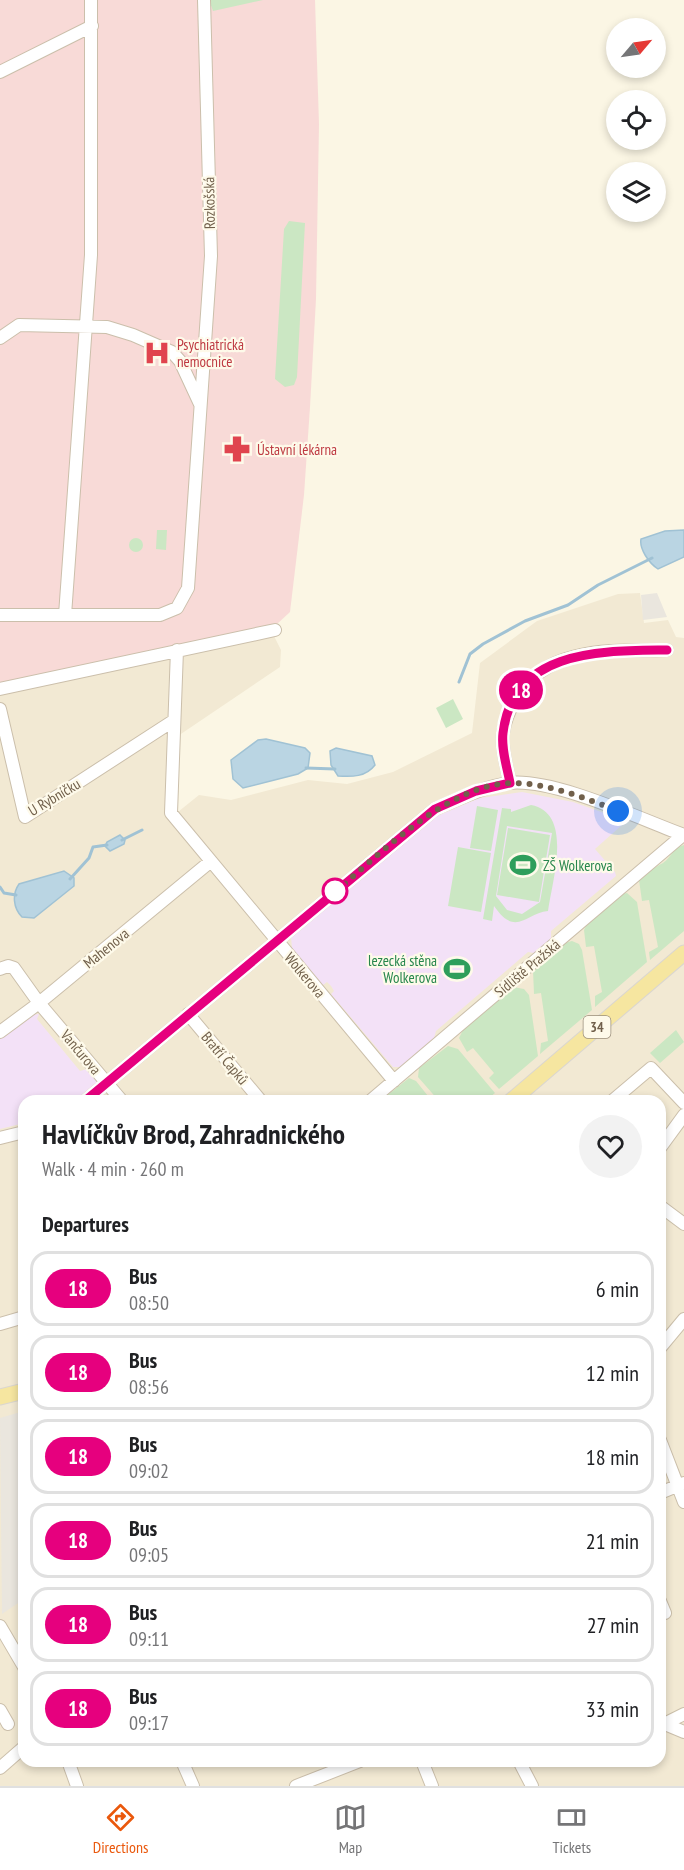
<!DOCTYPE html>
<html lang="en">
<head>
<meta charset="utf-8">
<style>
  body { margin:0; font-family:"PT Sans Narrow",sans-serif; background:#f2f2f2; color:#202124; height:100vh; display:flex; flex-direction:column; font-size:22px; white-space:nowrap }
  * { box-sizing:border-box; margin:0 }
  p { font-size:20px; color:#757577 }
  .icon { flex:none; width:33px; height:33px; fill:none; stroke:currentColor; stroke-width:2; stroke-linecap:round; stroke-linejoin:round }
  .map { position:relative; flex:1; overflow:hidden }
  .details { position:absolute; left:18px; top:1095px; width:648px; height:672px; display:flex; flex-direction:column; background:#fff; border-radius:18px; box-shadow:0 3px 9px #0003 }
  .details>* { flex:none }
  .badge { padding:0 12px; border-radius:20px; font-size:21px; line-height:39px }
  .needle { width:39px; rotate:61deg }
  .fabs { position:absolute; left:606px; top:18px; display:grid; gap:12px }
  .fabs a { display:grid; place-items:center; width:60px; height:60px; border-radius:50%; background:#fff; box-shadow:0 3px 9px #0003; font-size:30px }
  .you { position:absolute; width:30px; height:30px; margin:-15px; border:4px solid #fff; border-radius:50%; background:#1a73e8; box-shadow:0 0 0 9px #1a73e833 }
  .map>.badge { position:absolute; translate:-50% -50%; box-shadow:0 0 0 3px #fff }
  h2 { padding:0 24px; font-size:22px; line-height:54px }
  .round { display:grid; place-items:center; flex:none; width:63px; height:63px; border-radius:32px; background:#f2f2f2 }
  .headline { display:flex; align-items:center; justify-content:space-between; height:102px; padding:0 24px }
  h1 { font-size:28px; font-weight:700; line-height:45px }
  ul { padding:0; list-style:none }
  li { display:flex; align-items:center; gap:18px; height:75px; margin:0 12px 9px; padding:0 12px; border:3px solid #e0e0e0; border-radius:18px }
  li div { flex:1 }
  li b { display:block; font-size:22px }
  li em { font-style:normal }
  li .badge { min-width:66px; font-weight:700; text-align:center }
  .tabs { display:flex; justify-content:space-around; align-items:center; height:84px; border-top:2px solid #e0e0e0; background:#fff; font-size:16px; color:#757577 }
  .tabs a { display:grid; justify-items:center; gap:3px }
  .tabs .current { color:#ea580c }
  .map>svg:first-child { display:block }
  .residential { fill:#f2e9d3; fill-rule:evenodd }
  .industrial { fill:#eae6de }
  .education { fill:#f3e1f7 }
  .medical { fill:#f8dad7 }
  .green { fill:#cbe7c3; fill-rule:evenodd }
  .water { fill:#bad5e3; stroke:#a0c2d4; stroke-width:1.5 }
  .lines { fill:none; stroke-linecap:round; stroke-linejoin:round }
  .stream { stroke:#a0c2d4; stroke-width:3 }
  .minor-casing { stroke:#cbbfab; stroke-width:14 }
  .major-casing { stroke:#dad6d0; stroke-width:17 }
  .minor { stroke:#fff; stroke-width:12 }
  .major { stroke:#f6e6a0; stroke-width:15 }
  .line-casing { stroke:#fff; stroke-width:14 }
  .line { stroke:#e6007e; stroke-width:9 }
  .walk { stroke:#71604b; stroke-width:6; stroke-dasharray:0 10.8 }
  .stop-dot { fill:#fff; stroke:#e6007e; stroke-width:3 }
  .labels { text-anchor:middle; dominant-baseline:central; stroke-width:4.5; stroke-linejoin:round; paint-order:stroke }
  .shield { fill:#fefaea; stroke:#9b8e7b; stroke-width:1.5 }
  .shield-label { font-size:14px; font-weight:bold; fill:#71604b }
  .street-label { font-size:15px; fill:#71604b; stroke:#fefaea }
  .health-label { font-size:15px; fill:#be3a42; stroke:#fefaea; text-anchor:start }
  .leisure-label { font-size:15px; fill:#27864d; stroke:#fefaea; text-anchor:start }
</style>
</head>
<body>
<div class="map">
<svg width="684" height="1786" viewBox="0 0 684 1786">
  <rect width="100%" height="100%" fill="#fbf6e4"/>
  <path class="residential" d="M640,593L644,623L668,620L676,637L684,638V1786H0V695L274,636L281,650L280,667L169,742L168,820L199,795L231,800L308,780L347,784L393,772L472,733L480,663L537,621L618,594ZM24,1101H660V1761H24Z"/>
  <path class="industrial" d="M657,593L667,617L643,620L641,595Z
    M24,1411V1599L2,1614L0,1418Z"/>
  <path class="education" d="M522,792L573,802L621,819L622,825L595,849L615,872L616,876L551,931V941L534,953L528,952L436,1031L434,1038L401,1067H393L331,994L334,991L331,986L327,982L323,985L292,948L291,937L435,817L480,798Z
    M39,1014L37,1019L80,1071L87,1069L97,1082L74,1101H24V1123L0,1129V1038L31,1015Z"/>
  <path class="medical" d="M0,0H315L319,124L316,299L310,407L304,495L290,612L276,625L0,684Z"/>
  <path class="green" d="M209,0H263L213,11Z
    M289,221L305,223L297,377L294,385L285,387L275,379L284,229Z
    M157,530H167L166,550L156,549Z
    M129 545a7 7 0 1 1 14 0a7 7 0 1 1-14 0Z
    M453,699L463,719L446,728L436,708Z
    M531,805C574,813 552,881 548,911C526,913 516,938 494,906L492,921L483,919L502,808L511,809V812ZM507,826L552,833L540,902L522,914L507,910L496,896Z
    M477,806L498,810L491,851L470,848Z
    M508,828L550,835L539,902L497,895Z
    M684,845V931L650,960L649,952L658,947L649,900L642,901L639,880C646,872 654,868 663,863C672,857 672,848 684,845Z
    M458,847L491,853L481,912L448,906Z
    M627,893L637,902L647,962L595,1007V996L602,992L594,946L586,947L584,930L587,924L622,894Z
    M572,941L579,944L582,950L592,1010L540,1054L541,1043L548,1041L541,993L534,994L533,970L565,943Z
    M513,987L524,989L529,995L538,1056L499,1089L489,1078L494,1073L473,1048L467,1052L459,1038L463,1030Z
    M676,1030L684,1042L660,1063L650,1053Z
    M448,1046L458,1049L495,1093L485,1101H439L418,1077L419,1068Z
    M409,1078L416,1081L432,1101H380Z"/>
  <path class="water" d="M684,530V557L658,569C649,563 639,549 641,539L665,531Z
    M266,739L305,748L310,753L308,768L298,774L243,788L233,779L231,760L258,740Z
    M336,748L372,756L375,765C366,777 352,777 338,776L331,765L330,751Z
    M120,835L125,840L124,844L110,851L105,846L107,842Z
    M64,871L74,878V886L34,918L22,917C13,908 12,894 19,884Z"/>
  <g class="lines">
    <path class="stream" d="M459,682L470,654L483,644L525,621L568,605L598,585L652,558
      M306,768L335,769
      M122,840L142,830
      M70,879L89,858L93,847L107,845
      M0,887L4,893L16,895"/>
    <g class="minor-casing">
      <path id="minor" d="M0,72L92,26
        M0,338L19,325L107,327L133,335L172,352L180,361L200,404
        M0,615H160L177,608L188,588L211,256L204,0
        M65,615L91,255V0
        M177,650L171,813L394,1081
        M0,689L275,630
        M0,709L25,817L173,721
        M510,783C507,767 501,749 503,733C505,720 510,709 516,698C547,645 614,651 667,650
        M0,969L8,966L14,968L39,1003L122,1101
        M188,1014L261,1101
        M0,1032L39,1003L211,861
        M85,1101L435,809C459,799 483,787 509,783C554,778 640,819 684,835
        M370,1101L683,835
        M612,1101L651,1068L684,1103
        M0,1138L24,1132
        M660,1148L684,1115
        M660,1206L684,1224
        M0,1324L24,1317
        M660,1348L684,1319
        M660,1440L684,1502
        M660,1493L684,1483
        M660,1601L665,1613
        M0,1626L24,1667
        M0,1710L8,1724
        M660,1722L684,1732
        M664,1724L684,1714
        M68,1761L77,1786
        M182,1761L193,1786
        M422,1761L432,1786
        M519,1761L532,1786
        M0,1768L24,1747
        M296,1786L360,1761"/>
    </g>
    <g class="major-casing">
      <path id="major" d="M511,1101L684,953
        M0,1397L24,1391"/>
    </g>
    <use href="#minor" class="minor"/>
    <use href="#major" class="major"/>
  </g>
  <g class="lines">
    <g class="line-casing">
      <path id="line" d="M85,1101L435,809L476,791L510,783C507,767 501,749 503,733C513,648 604,651 667,650"/>
    </g>
    <use href="#line" class="line"/>
    <path class="walk" d="M335,891L328,898C376,858 447,784 512,783C548,783 585,798 618,811"/>
  </g>
  <defs>
    <g id="hospital-bare" transform="scale(2.07)"><path d="M-5-5h3v3.5h4V-5h3V5h-3V1.5h-4V5h-3Z" fill="#e0444e" stroke="#fefaea" stroke-width="2.5" paint-order="stroke"/></g>
    <g id="pharmacy-bare" transform="scale(2.07)"><path d="M-2-6h4v4h4v4h-4v4h-4v-4h-4v-4h4Z" fill="#e0444e" stroke="#fefaea" stroke-width="2.5" paint-order="stroke"/></g>
    <g id="stadium-bare" transform="scale(2.07)"><path d="M0-5a6.5 5 0 1 0 0 10a6.5 5 0 1 0 0-10ZM-3.5-1.8h7v3.6h-7Z" fill="#2e9e5b" stroke="#fefaea" stroke-width="2.5" paint-order="stroke"/></g>
  </defs>
  <g fill-rule="evenodd">
    <use href="#hospital-bare" x="157" y="353"/>
    <use href="#pharmacy-bare" x="237" y="449"/>
    <use href="#stadium-bare" x="523" y="865"/>
    <use href="#stadium-bare" x="457" y="969"/>
  </g>
  <circle class="stop-dot" cx="335" cy="891" r="12"/>
  <g class="labels">
    <rect class="shield" x="583.5" y="1016" width="27" height="22" rx="4.5"/>
    <g class="shield-label">
      <text x="597" y="1027">34</text>
    </g>
    <g class="street-label">
      <text transform="translate(209 203) rotate(-91)">Rozkošská</text>
      <text transform="translate(54 797) rotate(-31)">U Rybníčku</text>
      <text transform="translate(106 948) rotate(-39)">Mahenova</text>
      <text transform="translate(527 968) rotate(-40)">Sídliště Pražská</text>
      <text transform="translate(305 975) rotate(50)">Wolkerova</text>
      <text transform="translate(81 1052) rotate(50)">Vančurova</text>
      <text transform="translate(225 1058) rotate(50)">Bratří Čapků</text>
    </g>
    <g class="health-label">
      <text x="177" y="344">Psychiatrická<tspan x="177" dy="17">nemocnice</tspan></text>
      <text x="257" y="449">Ústavní lékárna</text>
    </g>
    <g class="leisure-label">
      <text x="543" y="865">ZŠ Wolkerova</text>
      <text x="437" y="960" text-anchor="end">lezecká stěna<tspan x="437" dy="17">Wolkerova</tspan></text>
    </g>
  </g>
</svg>
<div class="fabs">
<a><svg class="needle" viewBox="-14 -14 28 28"><path d="M0-13l5 13h-10z" fill="#e53935"/><path d="M0 13l5-13h-10z" fill="#757577"/></svg></a>
<a><svg class="icon" aria-label="locate" viewBox="0 0 24 24"><circle cx="12" cy="12" r="6"/><path d="M12 2v4M12 18v4M2 12h4M18 12h4"/></svg></a>
<a><svg class="icon" aria-label="layers" viewBox="0 0 24 24"><path d="M12 4l9 5-9 5-9-5zM3 14l9 5 9-5"/></svg></a>
</div>
<div class="you" style="left:618px;top:811px"></div>
<b class="badge" style="left:521px;top:690px;background:#e6007e;color:#fff">18</b>
<section class="details">
<div class="headline"><div><h1>Havlíčkův Brod, Zahradnického</h1><p>Walk · 4 min · 260 m</p></div><a class="round"><svg class="icon" aria-label="heart" viewBox="0 0 24 24"><path d="M12 20l-8-8c-3-5 5-10 8-4 3-6 11-1 8 4z"/></svg></a></div>
<h2>Departures</h2>
<ul>
<li><span class="badge" style="background:#e6007e;color:#fff">18</span><div><b>Bus</b><p>08:50</p></div><em>6 min</em></li>
<li><span class="badge" style="background:#e6007e;color:#fff">18</span><div><b>Bus</b><p>08:56</p></div><em>12 min</em></li>
<li><span class="badge" style="background:#e6007e;color:#fff">18</span><div><b>Bus</b><p>09:02</p></div><em>18 min</em></li>
<li><span class="badge" style="background:#e6007e;color:#fff">18</span><div><b>Bus</b><p>09:05</p></div><em>21 min</em></li>
<li><span class="badge" style="background:#e6007e;color:#fff">18</span><div><b>Bus</b><p>09:11</p></div><em>27 min</em></li>
<li><span class="badge" style="background:#e6007e;color:#fff">18</span><div><b>Bus</b><p>09:17</p></div><em>33 min</em></li>
</ul>
</section>
</div>
<nav class="tabs">
<a class="current"><svg class="icon" aria-label="directions" viewBox="0 0 24 24"><path d="M12 3l9 9-9 9-9-9zM9 14v-3h6M13 9l2 2-2 2"/></svg>Directions</a>
<a><svg class="icon" aria-label="map" viewBox="0 0 24 24"><path d="M3 6l6-2 6 2 6-2v14l-6 2-6-2-6 2zM9 4v14M15 6v14"/></svg>Map</a>
<a><svg class="icon" aria-label="tickets" viewBox="0 0 24 24"><path d="M3 7h18v10H3zM15 7v10"/></svg>Tickets</a>
</nav>
</body>
</html>
